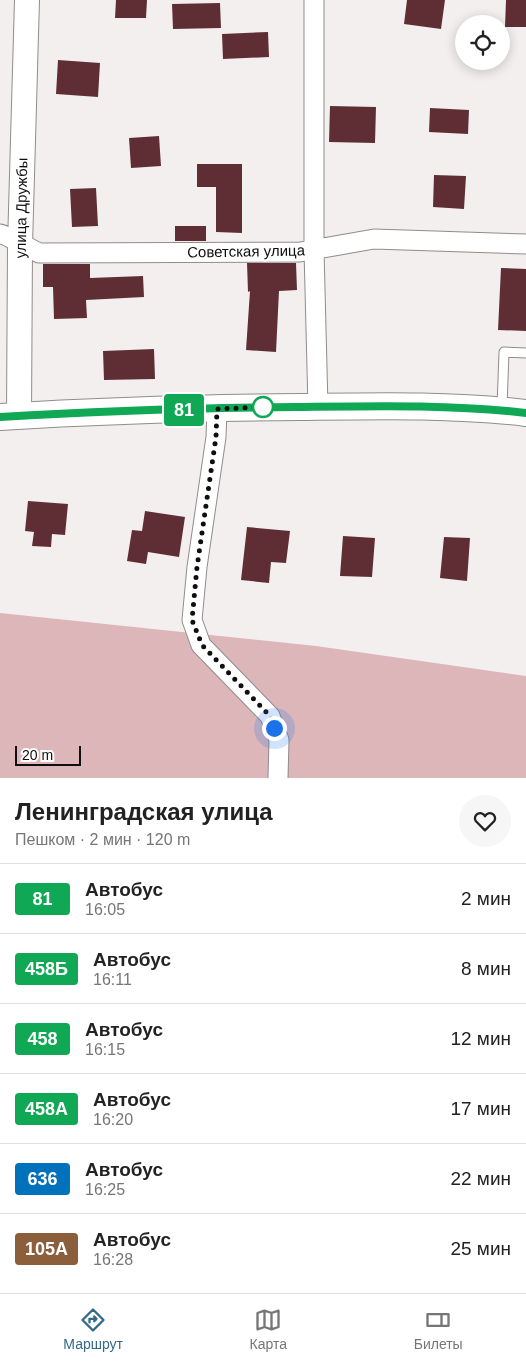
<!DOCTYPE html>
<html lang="ru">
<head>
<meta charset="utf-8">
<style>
  body { margin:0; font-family:Arial,sans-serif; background:#f6f6f6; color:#222; height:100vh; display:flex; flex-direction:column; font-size:19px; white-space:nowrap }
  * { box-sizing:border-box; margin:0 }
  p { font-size:16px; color:#767676 }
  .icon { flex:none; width:28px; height:28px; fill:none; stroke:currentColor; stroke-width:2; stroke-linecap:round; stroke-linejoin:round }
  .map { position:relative; height:778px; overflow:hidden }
  .details { display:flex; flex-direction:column; background:#fff; flex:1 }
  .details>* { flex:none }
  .badge { padding:0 10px; border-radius:4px; font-size:18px; line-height:32px }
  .controls { position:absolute; left:455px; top:15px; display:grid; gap:10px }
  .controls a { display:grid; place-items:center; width:55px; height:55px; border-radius:50%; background:#fff; box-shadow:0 2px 12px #0003; font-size:25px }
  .scale { position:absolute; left:15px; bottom:12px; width:66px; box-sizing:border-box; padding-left:5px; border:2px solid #0f0d0d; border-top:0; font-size:14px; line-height:18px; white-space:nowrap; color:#0f0d0d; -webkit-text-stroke:4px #fff; paint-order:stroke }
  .you { position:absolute; width:25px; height:25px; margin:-12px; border:4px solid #fff; border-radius:50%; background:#1a73e8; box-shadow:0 0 0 8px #1a73e833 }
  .map>.badge { position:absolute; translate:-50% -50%; box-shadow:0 0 0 2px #fff }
  .round { display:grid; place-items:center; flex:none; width:52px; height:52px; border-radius:26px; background:#f6f6f6 }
  .overview { display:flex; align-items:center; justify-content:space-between; height:85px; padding:0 15px }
  h1 { font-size:24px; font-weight:700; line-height:38px }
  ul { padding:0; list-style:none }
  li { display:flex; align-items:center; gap:15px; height:70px; padding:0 15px; border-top:1px solid #e0e0e0 }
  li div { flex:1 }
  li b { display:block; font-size:19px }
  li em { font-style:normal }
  li .badge { min-width:55px; font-weight:700; text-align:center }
  .tab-bar { display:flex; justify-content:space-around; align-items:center; height:70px; border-top:1px solid #e0e0e0; background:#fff; font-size:14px; color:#767676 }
  .tab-bar a { display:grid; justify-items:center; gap:2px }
  .tab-bar .current { color:#336b86 }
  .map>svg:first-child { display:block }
  .green { fill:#dcb6b9 }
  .building { fill:#5f2e35 }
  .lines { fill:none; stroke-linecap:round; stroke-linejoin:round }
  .service-casing { stroke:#908c8c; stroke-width:11 }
  .minor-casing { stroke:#908c8c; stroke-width:21 }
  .tertiary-casing { stroke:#908c8c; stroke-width:26 }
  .secondary-casing { stroke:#908c8c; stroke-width:28 }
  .service { stroke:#fff; stroke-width:9 }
  .minor { stroke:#fff; stroke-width:19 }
  .tertiary { stroke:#fff; stroke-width:24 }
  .secondary { stroke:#fff; stroke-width:26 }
  .line-casing { stroke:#fff; stroke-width:11 }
  .line { stroke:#10a855; stroke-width:8 }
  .walk { stroke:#0f0d0d; stroke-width:5; stroke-dasharray:0 9 }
  .stop-dot { fill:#fff; stroke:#10a855; stroke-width:2.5 }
  .labels { text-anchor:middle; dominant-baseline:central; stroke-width:5; stroke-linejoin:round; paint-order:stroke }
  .street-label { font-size:15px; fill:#0f0d0d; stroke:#fff }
</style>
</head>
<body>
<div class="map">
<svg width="526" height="778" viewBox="0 0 526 778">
  <rect width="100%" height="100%" fill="#f3efef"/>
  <path class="green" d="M0,613L316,646L526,676V778H0Z"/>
  <path class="building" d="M116,0H147L146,18H115Z
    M407,0H445L441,29L404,24Z
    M506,0H526V27H505Z
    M220,3L221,28L173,29L172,4Z
    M268,32L269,57L223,59L222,34Z
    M58,60L100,63L98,97L56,94Z
    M330,106L376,107L375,143L329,142Z
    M430,108L469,110L468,134L429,132Z
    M159,136L161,166L131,168L129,138Z
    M197,164H242V233L216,232V187H197Z
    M434,175L466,176L464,209L433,207Z
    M96,188L98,226L72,227L70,189Z
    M175,226H206V241H175Z
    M247,263H296L297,290L279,291L276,352L246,350L250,291L248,292Z
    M43,264H90V278L143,276L144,297L86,300L87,318L54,319L53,287H43Z
    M501,268L526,269V331L498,330Z
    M154,349L155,379L104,380L103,351Z
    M28,501L68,504L65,535L52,534L51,547L32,546L34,532L25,531Z
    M145,511L185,517L179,557L148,552L146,564L127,561L132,530L142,531Z
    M247,527L290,531L286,563L271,562L269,583L241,580Z
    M343,536L375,538L372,577L340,576Z
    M444,537L470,538L467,581L440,578Z"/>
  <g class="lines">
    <g class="service-casing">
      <path id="service" d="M502,407L504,352L526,353"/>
    </g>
    <g class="minor-casing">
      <path id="minor" d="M314,0V250L318,407
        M0,234C5,234 31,249 39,253L300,252L374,239L526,244
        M217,409L216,437L197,567L192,620L201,645L270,716L279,740L278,778"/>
    </g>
    <g class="tertiary-casing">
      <path id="tertiary" d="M19,416L20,245L27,0"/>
    </g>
    <g class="secondary-casing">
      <path id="secondary" d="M0,417C99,411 199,408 299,407C374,406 451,404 526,413"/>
    </g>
    <use href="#service" class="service"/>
    <use href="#minor" class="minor"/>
    <use href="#tertiary" class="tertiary"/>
    <use href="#secondary" class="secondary"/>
  </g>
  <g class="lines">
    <g class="line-casing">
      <path id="line" d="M0,417C98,411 197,408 295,407C372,406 450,404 526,413"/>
    </g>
    <use href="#line" class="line"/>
    <path class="walk" d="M263,407L217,409L216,437L197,567L192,620L202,645L270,716L274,728"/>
  </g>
  <circle class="stop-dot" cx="263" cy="407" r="10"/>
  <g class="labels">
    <g class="street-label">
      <text transform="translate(21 208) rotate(-89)">улица Дружбы</text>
      <text transform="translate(246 251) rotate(-1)">Советская улица</text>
    </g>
  </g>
</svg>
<div class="controls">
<a><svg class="icon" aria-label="locate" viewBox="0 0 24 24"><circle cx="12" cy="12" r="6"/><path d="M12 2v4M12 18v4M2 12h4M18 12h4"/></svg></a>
</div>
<div class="scale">20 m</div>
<div class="you" style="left:274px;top:728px"></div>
<b class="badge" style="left:184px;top:410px;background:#10a855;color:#fff">81</b>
</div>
<section class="details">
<div class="overview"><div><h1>Ленинградская улица</h1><p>Пешком · 2 мин · 120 m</p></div><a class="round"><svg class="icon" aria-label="heart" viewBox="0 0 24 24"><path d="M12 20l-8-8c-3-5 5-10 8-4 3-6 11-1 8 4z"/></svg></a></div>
<ul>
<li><span class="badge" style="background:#10a855;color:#fff">81</span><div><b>Автобус</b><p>16:05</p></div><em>2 мин</em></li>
<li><span class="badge" style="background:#10a855;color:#fff">458Б</span><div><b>Автобус</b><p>16:11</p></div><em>8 мин</em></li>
<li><span class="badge" style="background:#10a855;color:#fff">458</span><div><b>Автобус</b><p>16:15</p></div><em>12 мин</em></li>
<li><span class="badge" style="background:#10a855;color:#fff">458А</span><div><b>Автобус</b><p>16:20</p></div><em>17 мин</em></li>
<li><span class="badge" style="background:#0072bc;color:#fff">636</span><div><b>Автобус</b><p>16:25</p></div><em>22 мин</em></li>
<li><span class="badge" style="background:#8b5e3c;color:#fff">105А</span><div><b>Автобус</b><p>16:28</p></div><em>25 мин</em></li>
</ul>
</section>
<nav class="tab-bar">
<a class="current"><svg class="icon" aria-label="directions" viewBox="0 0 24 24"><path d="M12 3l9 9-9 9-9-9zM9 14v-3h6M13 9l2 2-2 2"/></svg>Маршрут</a>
<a><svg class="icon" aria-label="map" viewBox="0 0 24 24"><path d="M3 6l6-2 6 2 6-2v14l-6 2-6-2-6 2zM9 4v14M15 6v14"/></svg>Карта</a>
<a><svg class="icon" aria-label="tickets" viewBox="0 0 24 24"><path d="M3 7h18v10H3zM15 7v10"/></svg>Билеты</a>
</nav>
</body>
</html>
